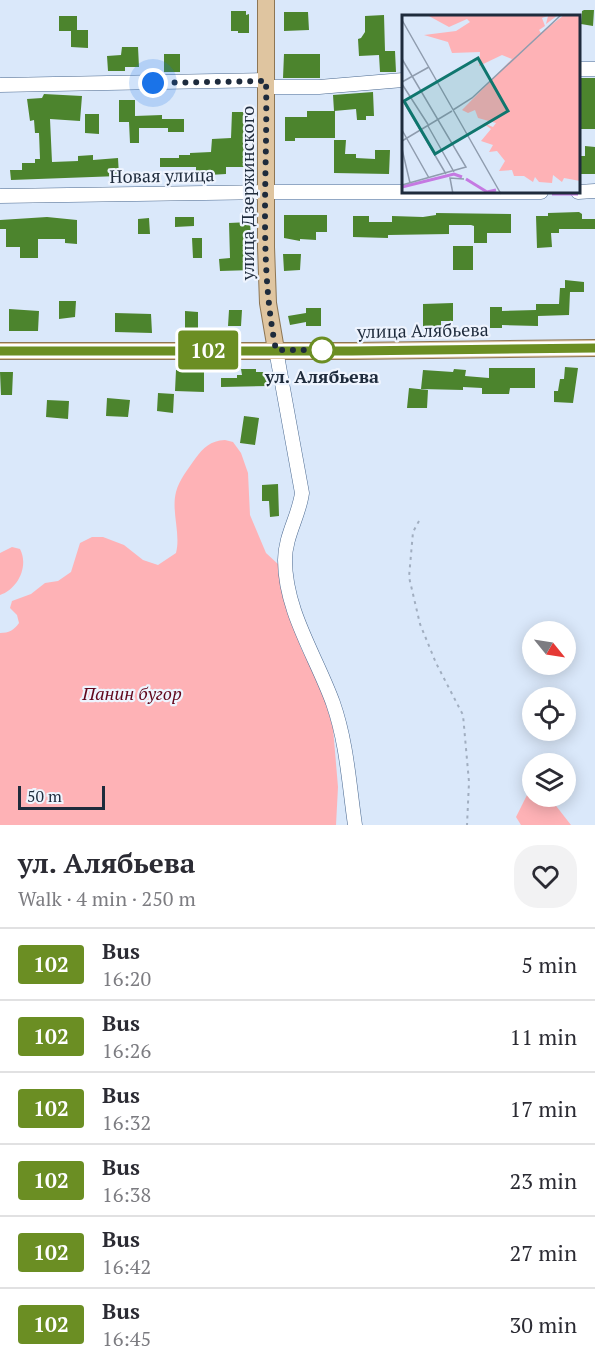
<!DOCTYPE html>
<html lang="en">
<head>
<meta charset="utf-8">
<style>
  body { margin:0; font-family:"PT Serif",serif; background:#f2f2f3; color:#2b2b33; height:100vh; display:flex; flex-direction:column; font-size:22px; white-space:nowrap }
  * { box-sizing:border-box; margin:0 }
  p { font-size:20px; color:#7c7c81 }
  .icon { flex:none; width:33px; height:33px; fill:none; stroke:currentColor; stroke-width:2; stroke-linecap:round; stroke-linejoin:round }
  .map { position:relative; height:825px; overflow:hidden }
  .drawer { display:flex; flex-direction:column; background:#fff; flex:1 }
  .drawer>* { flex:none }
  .badge { padding:0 12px; border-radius:4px; font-size:21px; line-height:39px }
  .needle { width:39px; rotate:120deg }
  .buttons { position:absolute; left:522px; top:621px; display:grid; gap:12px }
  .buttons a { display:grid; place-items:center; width:54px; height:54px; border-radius:50%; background:#fff; box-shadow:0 3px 15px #0003; font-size:30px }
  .scale { position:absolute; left:18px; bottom:15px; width:87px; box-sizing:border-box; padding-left:6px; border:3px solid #1e2b3c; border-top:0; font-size:16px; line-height:21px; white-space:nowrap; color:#1e2b3c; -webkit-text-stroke:4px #eef4fe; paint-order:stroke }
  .you { position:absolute; width:30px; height:30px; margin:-15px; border:4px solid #fff; border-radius:50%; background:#1a73e8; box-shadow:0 0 0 9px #1a73e833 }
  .map>.badge { position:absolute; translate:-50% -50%; box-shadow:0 0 0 3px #fff }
  .round { display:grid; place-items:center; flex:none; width:63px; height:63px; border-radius:24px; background:#f2f2f3 }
  .head { display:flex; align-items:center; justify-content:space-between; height:102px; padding:0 18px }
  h1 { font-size:28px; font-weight:800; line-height:45px }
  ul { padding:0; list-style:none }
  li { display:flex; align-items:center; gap:18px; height:72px; padding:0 18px; border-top:2px solid #e1e1e2 }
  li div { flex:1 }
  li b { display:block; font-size:22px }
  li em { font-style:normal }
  li .badge { min-width:66px; font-weight:700; text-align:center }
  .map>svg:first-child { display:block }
  .green { fill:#feb2b6 }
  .building { fill:#4c842d }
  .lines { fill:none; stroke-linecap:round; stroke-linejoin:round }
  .minor-casing { stroke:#4a688f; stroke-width:15 }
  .major-casing { stroke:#8d7654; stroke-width:18 }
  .path { stroke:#a1aec0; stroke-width:2; stroke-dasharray:3 4.5; stroke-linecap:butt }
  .minor { stroke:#fff; stroke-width:14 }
  .major { stroke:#dfc5a0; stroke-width:16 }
  .line-casing { stroke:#fff; stroke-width:14 }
  .line { stroke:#6b8e23; stroke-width:9 }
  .walk { stroke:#1e2b3c; stroke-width:6; stroke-dasharray:0 10.8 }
  .stop-dot { fill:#fff; stroke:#6b8e23; stroke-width:3 }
  .labels { text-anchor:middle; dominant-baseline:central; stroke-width:4.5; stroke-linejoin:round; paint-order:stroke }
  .street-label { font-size:18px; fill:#1e2b3c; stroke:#eef4fe }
  .stop-label { font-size:18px; font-weight:bold; fill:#1e2b3c; stroke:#eef4fe }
  .park-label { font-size:18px; font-style:italic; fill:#60071c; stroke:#eef4fe }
  .inset-river { fill:none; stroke:#c579e2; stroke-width:3 }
  .inset-road { fill:none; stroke:#8f9cae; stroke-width:1.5 }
  .view { fill:#0f766e; fill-opacity:0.15; stroke:#0f766e; stroke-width:3 }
  .inset-edge { fill:none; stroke:#1e2b3c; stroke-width:3 }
</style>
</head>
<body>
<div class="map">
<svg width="595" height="825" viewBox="0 0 595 825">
  <rect width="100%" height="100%" fill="#dae8fa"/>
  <path class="green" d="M225,440L233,442L241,453L248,473L250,515L266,553L279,565L286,601L301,648L322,690L333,728L338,787L336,825H0V633C9,633 14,630 19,623L17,615L10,608L12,601L31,594L45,583L58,581L71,572L80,543L92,537H103L124,545L143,560L158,565L176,553C181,533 171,512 176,492C179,480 188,469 195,459C204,447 210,441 225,440Z
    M12,547L20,549C29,566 18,589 0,595V553Z
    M527,795L553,802L571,825H521L516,817Z"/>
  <path class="building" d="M584,10H594L593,26L581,24L582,11Z
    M231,11H246V15L249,14V33H238V31H231Z
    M284,12H308L309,30L284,31Z
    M384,15L385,51H395L396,72H380L379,55L359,56L358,39L361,38L365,32V16Z
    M59,16H77V30H88V48L71,47V31H59Z
    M122,47H138L139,67H125V71H108L107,56L121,55Z
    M164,54H180V72H164Z
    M284,54H320V78H283Z
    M579,78H595V129H580L581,123H579Z
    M373,92L374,116H366V120H357L356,109L334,111L333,95Z
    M44,94L82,96L80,121L50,119L52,162L78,161V156L93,155V160L118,158L119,176L11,180L10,170H22V163H35V159H40L39,133H35L34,120L30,121L27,99L42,98Z
    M119,100H135V116L162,115V119H184V132H168V128H139V143H130L129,122H119Z
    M307,111H335V138H295V141H285V117H307Z
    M232,112H245V139H250L249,167H226V174L209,175H196V167H160V158H179V155H190V153L211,152L212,139L231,138Z
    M85,114H99V134L85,133Z
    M334,140H346L345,154H356V158L375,159V150H390L389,174L334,173Z
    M585,146L595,147V174H579V156H585Z
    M579,212L582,214V219H595V229H559V233H551L552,247L537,248L536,216H548V213Z
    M436,213L511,214V233H487V243H474V226L471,225H449V234L388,235V238L353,237V216H369V222H392V216L423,217L436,215Z
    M284,215H327V232H316V240L300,239V241L284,238Z
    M47,217L77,220V244L65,243V239H38V258H20V247H6V229H0V220Z
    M175,217H194V226L175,227Z
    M149,218L150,234H138V219Z
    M250,222L253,270L220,271L219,259L230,258L229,223Z
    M192,238H202V258H193Z
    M453,246H473V270H453Z
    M283,254H301L300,270L284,271Z
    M565,280L584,282V292H570L569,315L538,316V326L502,325V328H490V307H502V311L536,310V304H559L560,288H565Z
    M59,301H76L75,317L59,319Z
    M453,303V321H441V329H423V304Z
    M306,308H321V326H306V322L290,325L288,316L306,313Z
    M9,309L39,311L38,331H9Z
    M229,310H242L241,326H228Z
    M185,311L198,312V331H185Z
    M115,313L151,314L152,333L115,332Z
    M565,367L578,368L573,403L554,402V391H558L560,379H564Z
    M489,368H535V388H510L509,394H482V388L463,387V390L421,389L423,370L453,372L454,369L466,370L465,376L489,378Z
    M241,369H256V372H267L268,386L221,387V378H237V375H242Z
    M176,370L204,372V392L175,391Z
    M0,372H13L12,395H1Z
    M409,388L428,390L427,408H407Z
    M158,393L174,394L173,413L157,411Z
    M107,398L130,400L128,417L106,416Z
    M47,400L69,401L68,419L46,417Z
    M244,416L259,418L255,445L240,443Z
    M278,484L279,516L270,517L269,501H262V485Z"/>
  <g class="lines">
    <g class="minor-casing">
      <path id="minor" d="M578,69H595
        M0,85L266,80
        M266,87H319L403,80
        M578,192L595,191
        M0,196L266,192H541
        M276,350L302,493C299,516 285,536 285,560C285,611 316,656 333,703C347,743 349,784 355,825"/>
    </g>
    <g class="major-casing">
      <path id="major" d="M266,0V247L268,303L276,350
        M0,351H352L595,348"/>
    </g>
    <path class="path" d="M419,521L413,532L409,577L420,624L436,663L463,715L469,782L467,825"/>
    <use href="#minor" class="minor"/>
    <use href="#major" class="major"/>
  </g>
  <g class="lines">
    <g class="line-casing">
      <path id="line" d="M0,351H352L595,348"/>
    </g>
    <use href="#line" class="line"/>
    <path class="walk" d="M153,83L266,81C268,170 258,261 276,350H322"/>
  </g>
  <circle class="stop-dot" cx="322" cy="350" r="12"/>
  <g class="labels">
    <g class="street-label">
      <text transform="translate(162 175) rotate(-1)">Новая улица</text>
      <text transform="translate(247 193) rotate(-90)">улица Дзержинского</text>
      <text transform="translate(423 330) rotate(-1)">улица Алябьева</text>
    </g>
    <g class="stop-label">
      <text x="322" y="376">ул. Алябьева</text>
    </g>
    <g class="park-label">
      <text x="132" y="693">Панин бугор</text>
    </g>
  </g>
  <g transform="translate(402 15)">
    <rect width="178" height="178" fill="#dae8fa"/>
    <path d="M25,0H156L144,9L146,1L140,3L143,11L137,15L139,18L162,0H178V166L162,163L160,167L151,160L150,168L137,167L133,162L131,167L122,161H112L110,155L97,156L103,146L95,136L87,137L91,130L79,126L89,114L81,108L91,112L94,108L76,103L73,95L66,98L60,95L110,44L100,40L77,51L78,37L50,38L46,27L22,20L54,16L68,7L65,4L47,12Z" fill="#feb2b6"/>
    <path class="inset-river" d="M64,164L85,177L94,175M0,172L52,159L60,162M150,179H176"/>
    <path class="inset-road" d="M0,5L99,179M0,44L64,152L0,170M0,67L27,52M0,69L27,111M0,84L44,159M51,95L70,83L159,0M26,111L52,157M0,115L27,163M0,126L50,96M0,134L8,168M51,179L48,163L62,164"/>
    <path class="view" d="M76,43L106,96L33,139L2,86Z"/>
    <rect width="178" height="178" class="inset-edge"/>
  </g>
</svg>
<div class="buttons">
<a><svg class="needle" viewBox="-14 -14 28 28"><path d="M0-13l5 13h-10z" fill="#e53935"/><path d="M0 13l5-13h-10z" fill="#7c7c81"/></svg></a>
<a><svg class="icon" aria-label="locate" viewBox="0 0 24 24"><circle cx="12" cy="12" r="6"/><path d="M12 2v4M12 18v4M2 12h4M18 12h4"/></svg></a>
<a><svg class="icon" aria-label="layers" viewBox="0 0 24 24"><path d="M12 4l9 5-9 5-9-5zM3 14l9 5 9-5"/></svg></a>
</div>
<div class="scale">50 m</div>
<div class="you" style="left:153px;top:83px"></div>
<b class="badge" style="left:208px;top:350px;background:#6b8e23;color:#fff">102</b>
</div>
<section class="drawer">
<div class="head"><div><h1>ул. Алябьева</h1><p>Walk · 4 min · 250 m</p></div><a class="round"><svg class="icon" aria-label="heart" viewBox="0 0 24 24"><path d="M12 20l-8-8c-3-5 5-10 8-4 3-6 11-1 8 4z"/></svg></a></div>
<ul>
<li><span class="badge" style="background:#6b8e23;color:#fff">102</span><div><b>Bus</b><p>16:20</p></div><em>5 min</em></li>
<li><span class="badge" style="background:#6b8e23;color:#fff">102</span><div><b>Bus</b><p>16:26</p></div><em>11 min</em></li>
<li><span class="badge" style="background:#6b8e23;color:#fff">102</span><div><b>Bus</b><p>16:32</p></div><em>17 min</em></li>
<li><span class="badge" style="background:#6b8e23;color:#fff">102</span><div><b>Bus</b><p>16:38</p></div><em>23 min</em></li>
<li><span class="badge" style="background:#6b8e23;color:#fff">102</span><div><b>Bus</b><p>16:42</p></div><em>27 min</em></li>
<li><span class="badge" style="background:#6b8e23;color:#fff">102</span><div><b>Bus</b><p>16:45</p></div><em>30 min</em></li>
</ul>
</section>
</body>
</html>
